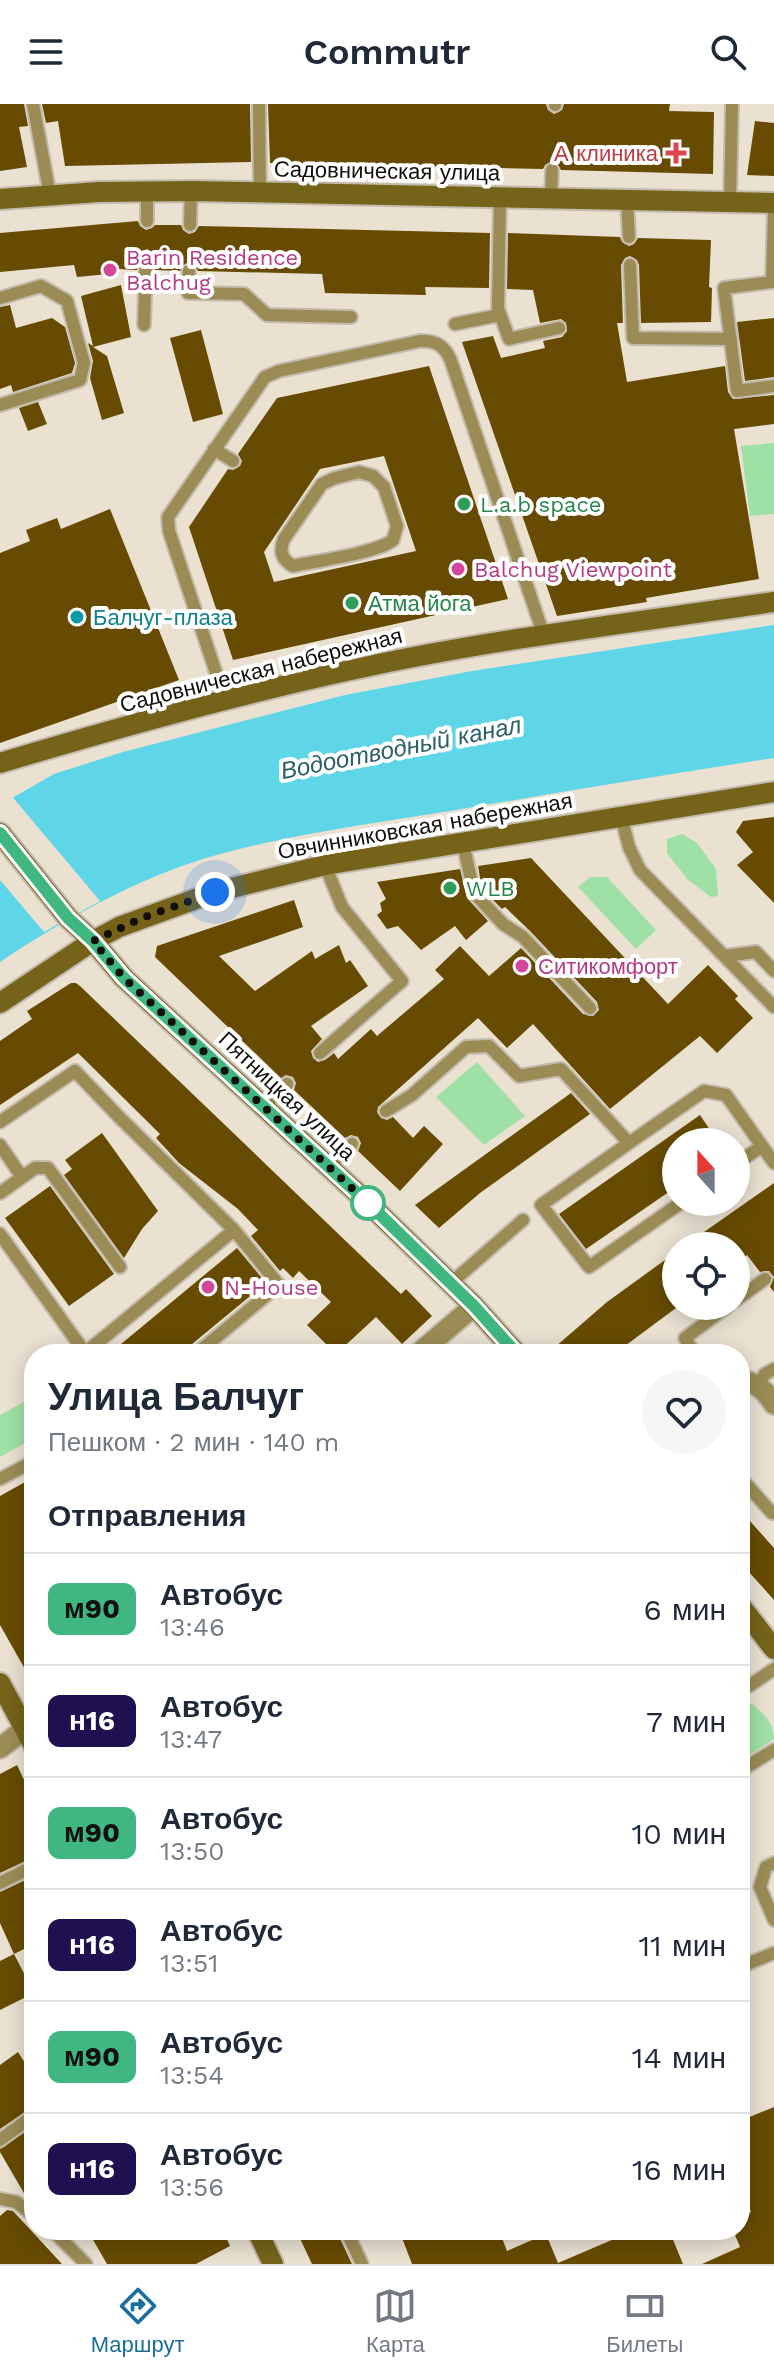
<!DOCTYPE html>
<html lang="ru">
<head>
<meta charset="utf-8">
<style>
  body { margin:0; font-family:"Work Sans",sans-serif; background:#f6f6f7; color:#1f2937; height:100vh; display:flex; flex-direction:column; font-size:30px; white-space:nowrap }
  * { box-sizing:border-box; margin:0 }
  p { font-size:26px; color:#747a83 }
  .icon { flex:none; width:44px; height:44px; fill:none; stroke:currentColor; stroke-width:2; stroke-linecap:round; stroke-linejoin:round }
  .map { position:relative; flex:1; overflow:hidden }
  .details { position:absolute; left:24px; top:1240px; width:726px; height:896px; display:flex; flex-direction:column; background:#fff; border-radius:32px; box-shadow:0 4px 20px #0003 }
  .details>* { flex:none }
  .badge { padding:0 16px; border-radius:12px; font-size:28px; line-height:52px }
  .needle { width:52px; rotate:339deg }
  .fabs { position:absolute; left:662px; top:1024px; display:grid; gap:16px }
  .fabs a { display:grid; place-items:center; width:88px; height:88px; border-radius:50%; background:#fff; box-shadow:0 4px 20px #0003; font-size:40px }
  .you { position:absolute; width:40px; height:40px; margin:-20px; border:6px solid #fff; border-radius:50%; background:#1a73e8; box-shadow:0 0 0 12px #1a73e833 }
  .map>.badge { position:absolute; translate:-50% -50%; box-shadow:0 0 0 4px #fff }
  h2 { padding:0 24px; font-size:30px; line-height:72px }
  .round { display:grid; place-items:center; flex:none; width:84px; height:84px; border-radius:42px; background:#f6f6f7 }
  .head { display:flex; align-items:center; justify-content:space-between; height:136px; padding:0 24px }
  h1 { font-size:38px; font-weight:600; line-height:60px }
  ul { padding:0; list-style:none }
  li { display:flex; align-items:center; gap:24px; height:112px; padding:0 24px; border-top:2px solid #e0e1e3 }
  li div { flex:1 }
  li b { display:block; font-size:30px }
  li em { font-style:normal }
  li .badge { min-width:88px; font-weight:700; text-align:center }
  header { display:flex; justify-content:space-between; align-items:center; height:104px; padding:0 24px; background:#fff; font-size:36px; font-weight:600 }
  .tabs { display:flex; justify-content:space-around; align-items:center; height:112px; border-top:2px solid #e0e1e3; background:#fff; font-size:22px; color:#747a83 }
  .tabs a { display:grid; justify-items:center; gap:4px }
  .tabs .selected { color:#1a6e9e }
  .map>svg:first-child { display:block }
  .green { fill:#9fe1a5 }
  .water { fill:#5ed6e7 }
  .pier { fill:#eae1d1 }
  .building { fill:#674b02; fill-rule:evenodd }
  .lines { fill:none; stroke-linecap:round; stroke-linejoin:round }
  .lane-casing { stroke:#c3bbad; stroke-width:16 }
  .street-casing { stroke:#c3bbad; stroke-width:24 }
  .secondary-casing { stroke:#c3bbad; stroke-width:24 }
  .lane { stroke:#9b8c55; stroke-width:12 }
  .street { stroke:#9b8c55; stroke-width:20 }
  .secondary { stroke:#75631a; stroke-width:20 }
  .line-casing { stroke:#fff; stroke-width:18 }
  .line { stroke:#40b781; stroke-width:12 }
  .walk { stroke:#13100b; stroke-width:8; stroke-dasharray:0 14.4 }
  .health-dot { fill:#e0444e; stroke:#fff; stroke-width:3 }
  .hotel-dot { fill:#d1479c; stroke:#fff; stroke-width:3 }
  .leisure-dot { fill:#2e9e5b; stroke:#fff; stroke-width:3 }
  .culture-dot { fill:#0f9aa8; stroke:#fff; stroke-width:3 }
  .stop-dot { fill:#fff; stroke:#40b781; stroke-width:4 }
  .labels { text-anchor:middle; dominant-baseline:central; stroke-width:8; stroke-linejoin:round; paint-order:stroke }
  .health-label { font-size:22px; fill:#be3a42; stroke:#fff; text-anchor:end }
  .street-label { font-size:22px; fill:#13100b; stroke:#fff }
  .hotel-label { font-size:22px; fill:#b23c85; stroke:#fff; text-anchor:start }
  .leisure-label { font-size:22px; fill:#27864d; stroke:#fff; text-anchor:start }
  .culture-label { font-size:22px; fill:#0d838f; stroke:#fff; text-anchor:start }
  .water-label { font-size:24px; font-style:italic; fill:#2c5f66; stroke:#fff }
</style>
</head>
<body>
<header><svg class="icon" aria-label="menu" viewBox="0 0 24 24"><path d="M4 6h16M4 12h16M4 18h16"/></svg>Commutr<svg class="icon" aria-label="search" viewBox="0 0 24 24"><circle cx="10" cy="10" r="6"/><path d="M15 15l6 6"/></svg></header>
<div class="map">
<svg width="774" height="2160" viewBox="0 0 774 2160">
  <rect width="100%" height="100%" fill="#eae1d1"/>
  <path class="green" d="M774,339V410L750,412L741,342Z
    M682,730L697,739L716,765L718,792L711,793L688,776L667,749V735Z
    M590,773H607L656,826L636,845L578,783Z
    M477,958L525,1012L484,1041L436,993Z
    M34,1292V1334L0,1353V1311Z
    M751,1599C764,1610 774,1618 774,1635L740,1657V1608Z"/>
  <path class="water" d="M774,521V654C668,670 562,688 456,706C382,718 307,728 235,746C150,767 72,810 0,858V701L54,670L123,648L345,591L472,567Z"/>
  <path class="pier" d="M10,690L100,797L44,828L0,776V696Z"/>
  <path class="building" d="M0,0H24L28,22L19,23L27,63L0,67Z
    M42,0H250L251,58L65,62L58,17L46,19Z
    M268,0H546L548,6L554,10L562,6L564,0H670L669,7L714,8L713,70L561,66L557,59L552,57L545,61L543,65L270,59Z
    M755,17L774,19V72L747,71Z
    M138,117L140,122L146,126L152,124L155,121H181L183,126L189,130L195,128L199,122L490,129L489,184L425,183L426,191L325,189L322,170L198,167L194,160L189,158L182,162L180,167L155,166L154,150L147,145L138,150L137,166L119,165V169L77,173L74,161L0,168V129Z
    M508,129L620,133L622,138L629,142L634,140L638,134L711,136L709,183L712,184L711,218L641,219L639,161L637,156L630,152L625,154L621,161L623,219H617L627,278L725,262L728,288L733,295L774,291V320L734,325L759,475L646,494L647,498L557,512L462,238L493,232L501,254L545,244L543,237L562,233L567,227L566,219L561,215L540,219L533,186L507,185Z
    M121,181L131,233L93,243L107,252L124,309L102,316L90,274L93,257L88,239L93,242L81,192Z
    M10,201L16,224L52,214L65,223L75,259L72,269L13,288L11,281L0,285V203Z
    M774,214V273L745,277L737,218Z
    M201,226L223,310L193,318L170,234Z
    M429,262L508,495L233,556L189,423L228,365L233,366L240,362L242,357L238,350L277,294ZM384,352L416,447L274,478L264,448L320,365Z
    M38,298L47,320L28,327L19,304Z
    M110,405L179,576L0,639V449L30,437L26,426L57,414L61,425Z
    M774,713V799L737,761L753,748L736,728L743,717Z
    M531,754L668,900L708,861L738,892L735,895L753,914L717,949L700,932L610,1005L533,920L507,944L478,914L378,1003L377,1008L381,1014L387,1016L393,1013L413,1034L424,1022L443,1040L400,1087L358,1047L361,1039L358,1033L351,1031L345,1034L294,986L296,979L293,973L286,971L281,974L155,853L157,842L294,796L303,823L219,852L255,887L312,847L315,855L339,841L346,859L350,856L368,882L311,922L322,935L311,947L313,954L318,958L325,956L334,949L338,955L371,925L377,932L444,875L435,866L460,842L489,872L521,844L583,910L593,912L599,906L597,898L530,827L505,803L502,805L482,785L478,762Z
    M460,765L467,794L488,817L466,836L455,822L421,846L398,822L387,825L377,811L382,807L380,799L386,795L377,778Z
    M71,879H76L80,882L401,1190L406,1185L432,1212L402,1240L376,1213L336,1250L307,1221L331,1198L299,1167L293,1174L283,1164L280,1167L251,1132L258,1126L238,1105L179,1059L156,1034L160,1030L78,949L0,1001V937L32,915L27,907Z
    M571,989L590,1010L480,1089L439,1124L415,1101Z
    M700,1011L718,1038H676V1083L586,1145L559,1110Z
    M102,1029L158,1107L142,1125L124,1154L64,1071L72,1065L65,1056Z
    M774,1079V1188L770,1183L774,1173L769,1167L760,1168L747,1151L736,1159V1142H684Z
    M50,1082L114,1170L69,1202L5,1114Z
    M237,1144L266,1179L180,1250H109Z
    M676,1148V1204L614,1250H547L607,1198Z
    M34,1373V1581L0,1521V1392Z
    M740,1406L774,1444V1496L740,1458Z
    M17,1661L34,1697V1753L0,1769V1670Z
    M34,1772V1840L14,1850L0,1819V1788Z
    M14,1850L34,1889L0,1906V1857Z
    M18,1948L25,1959L34,1954V2002L0,2025V1961Z
    M774,2003V2160H702L740,2143L733,2126H740V2113L751,2108L740,2081V2017Z
    M34,2022V2101L28,2096L0,2048V2045Z
    M7,2106L13,2107L62,2160H0V2112Z
    M106,2126H145L150,2135L165,2126H223L230,2142L196,2160H107L92,2134Z
    M296,2126H336L352,2160H312Z
    M399,2126H499L507,2147L546,2130L558,2159L635,2126H669L683,2160H412Z"/>
  <g class="lines">
    <g class="lane-casing">
      <path id="lane" d="M33,0L50,91
        M259,0L260,89
        M555,0V1
        M500,93L498,204L509,235L559,224
        M551,94L552,66
        M627,96L629,133
        M730,98L732,0
        M774,105L772,178L724,184L737,287L774,282
        M147,117V87
        M190,121L191,87
        M630,161L633,234L731,235
        M189,167L188,189L244,190L267,211L351,213
        M0,194L41,182L67,197L84,259L80,276L0,301
        M455,220L500,211
        M144,221L146,154
        M214,345L233,357
        M359,368L373,372L384,383L397,422L393,436C377,449 316,457 293,462C281,455 279,447 284,435L322,380L335,374Z
        M225,596L169,427L168,413L265,273L279,267L420,237C436,236 445,242 451,257L544,532
        M621,712L629,743L640,766L774,903
        M463,739L474,789L503,820L523,833L590,904
        M724,852L756,848L774,867
        M320,949L402,877L342,803L325,761
        M264,1002L287,980
        M386,1007L412,991L466,943L489,942L519,972L561,965L629,1039L704,987L726,991L774,1059
        M0,1018L75,967L119,1013L234,1126
        M629,1039L541,1101L589,1163L682,1098
        M0,1041L22,1073
        M736,1060L762,1042
        M328,1063L352,1040
        M0,1089L35,1064H48L120,1163
        M0,1130L86,1250
        M451,1179L523,1116
        M736,1196L765,1175
        M85,1249L234,1126L279,1181L196,1250
        M695,1250L685,1234L728,1202
        M758,1281L765,1270L774,1265
        M740,1373L772,1409L774,1408
        M0,1375L34,1357
        M749,1582L774,1565
        M740,1667L774,1646
        M774,1759L766,1763L760,1783L774,1816
        M0,1779L34,1762
        M740,1863L774,1849
        M0,2036L34,2011
        M0,2095L16,2098L34,2112
        M52,2126L86,2160
        M346,2126L362,2160"/>
    </g>
    <g class="street-casing">
      <path id="street" d="M418,1250L474,1202
        M740,1276C756,1278 765,1286 774,1300
        M0,1644L25,1625"/>
    </g>
    <g class="secondary-casing">
      <path id="secondary" d="M0,95L99,88L191,87L774,99
        M0,659C120,623 242,589 365,563C500,534 638,518 774,498
        M0,729L68,814L93,837L124,874L368,1099L474,1202L517,1250
        M0,899L93,837L119,823L215,788L325,761L774,688
        M740,1501L774,1545
        M0,1579L34,1642
        M257,2126L273,2160"/>
    </g>
    <use href="#lane" class="lane"/>
    <use href="#street" class="street"/>
    <use href="#secondary" class="secondary"/>
  </g>
  <g class="lines">
    <g class="line-casing">
      <path id="line" d="M0,729L68,814L93,837L124,874L368,1099L474,1202L517,1250"/>
    </g>
    <use href="#line" class="line"/>
    <path class="walk" d="M215,788L142,814L93,837L124,874L368,1099"/>
  </g>
  <path class="health-dot" d="M672 37h8v8h8v8h-8v8h-8v-8h-8v-8h8z"/>
  <g class="hotel-dot">
    <circle cx="110" cy="166" r="8"/>
    <circle cx="458" cy="465" r="8"/>
    <circle cx="522" cy="862" r="8"/>
    <circle cx="208" cy="1183" r="8"/>
  </g>
  <g class="leisure-dot">
    <circle cx="464" cy="400" r="8"/>
    <circle cx="352" cy="499" r="8"/>
    <circle cx="450" cy="784" r="8"/>
  </g>
  <circle class="culture-dot" cx="77" cy="513" r="8"/>
  <circle class="stop-dot" cx="368" cy="1099" r="16"/>
  <g class="labels">
    <g class="health-label">
      <text x="658" y="49">А клиника</text>
    </g>
    <g class="street-label">
      <text transform="translate(387 67) rotate(1)">Садовническая улица</text>
      <text transform="translate(261 566) rotate(-14)">Садовническая набережная</text>
      <text transform="translate(425 722) rotate(-10)">Овчинниковская набережная</text>
      <text transform="translate(287 992) rotate(43)">Пятницкая улица</text>
    </g>
    <g class="hotel-label">
      <text x="126" y="153">Barin Residence<tspan x="126" dy="25">Balchug</tspan></text>
      <text x="474" y="465">Balchug Viewpoint</text>
      <text x="538" y="862">Ситикомфорт</text>
      <text x="224" y="1183">N-House</text>
    </g>
    <g class="leisure-label">
      <text x="480" y="400">L.a.b space</text>
      <text x="368" y="499">Атма йога</text>
      <text x="466" y="784">WLB</text>
    </g>
    <g class="culture-label">
      <text x="93" y="513">Балчуг-плаза</text>
    </g>
    <g class="water-label">
      <text transform="translate(401 644) rotate(-11)">Водоотводный канал</text>
    </g>
  </g>
</svg>
<div class="fabs">
<a><svg class="needle" viewBox="-14 -14 28 28"><path d="M0-13l5 13h-10z" fill="#e53935"/><path d="M0 13l5-13h-10z" fill="#747a83"/></svg></a>
<a><svg class="icon" aria-label="locate" viewBox="0 0 24 24"><circle cx="12" cy="12" r="6"/><path d="M12 2v4M12 18v4M2 12h4M18 12h4"/></svg></a>
</div>
<div class="you" style="left:215px;top:788px"></div>
<section class="details">
<div class="head"><div><h1>Улица Балчуг</h1><p>Пешком · 2 мин · 140 m</p></div><a class="round"><svg class="icon" aria-label="heart" viewBox="0 0 24 24"><path d="M12 20l-8-8c-3-5 5-10 8-4 3-6 11-1 8 4z"/></svg></a></div>
<h2>Отправления</h2>
<ul>
<li><span class="badge" style="background:#40b781;color:#111">м90</span><div><b>Автобус</b><p>13:46</p></div><em>6 мин</em></li>
<li><span class="badge" style="background:#1f1051;color:#fff">н16</span><div><b>Автобус</b><p>13:47</p></div><em>7 мин</em></li>
<li><span class="badge" style="background:#40b781;color:#111">м90</span><div><b>Автобус</b><p>13:50</p></div><em>10 мин</em></li>
<li><span class="badge" style="background:#1f1051;color:#fff">н16</span><div><b>Автобус</b><p>13:51</p></div><em>11 мин</em></li>
<li><span class="badge" style="background:#40b781;color:#111">м90</span><div><b>Автобус</b><p>13:54</p></div><em>14 мин</em></li>
<li><span class="badge" style="background:#1f1051;color:#fff">н16</span><div><b>Автобус</b><p>13:56</p></div><em>16 мин</em></li>
</ul>
</section>
</div>
<nav class="tabs">
<a class="selected"><svg class="icon" aria-label="directions" viewBox="0 0 24 24"><path d="M12 3l9 9-9 9-9-9zM9 14v-3h6M13 9l2 2-2 2"/></svg>Маршрут</a>
<a><svg class="icon" aria-label="map" viewBox="0 0 24 24"><path d="M3 6l6-2 6 2 6-2v14l-6 2-6-2-6 2zM9 4v14M15 6v14"/></svg>Карта</a>
<a><svg class="icon" aria-label="tickets" viewBox="0 0 24 24"><path d="M3 7h18v10H3zM15 7v10"/></svg>Билеты</a>
</nav>
</body>
</html>
